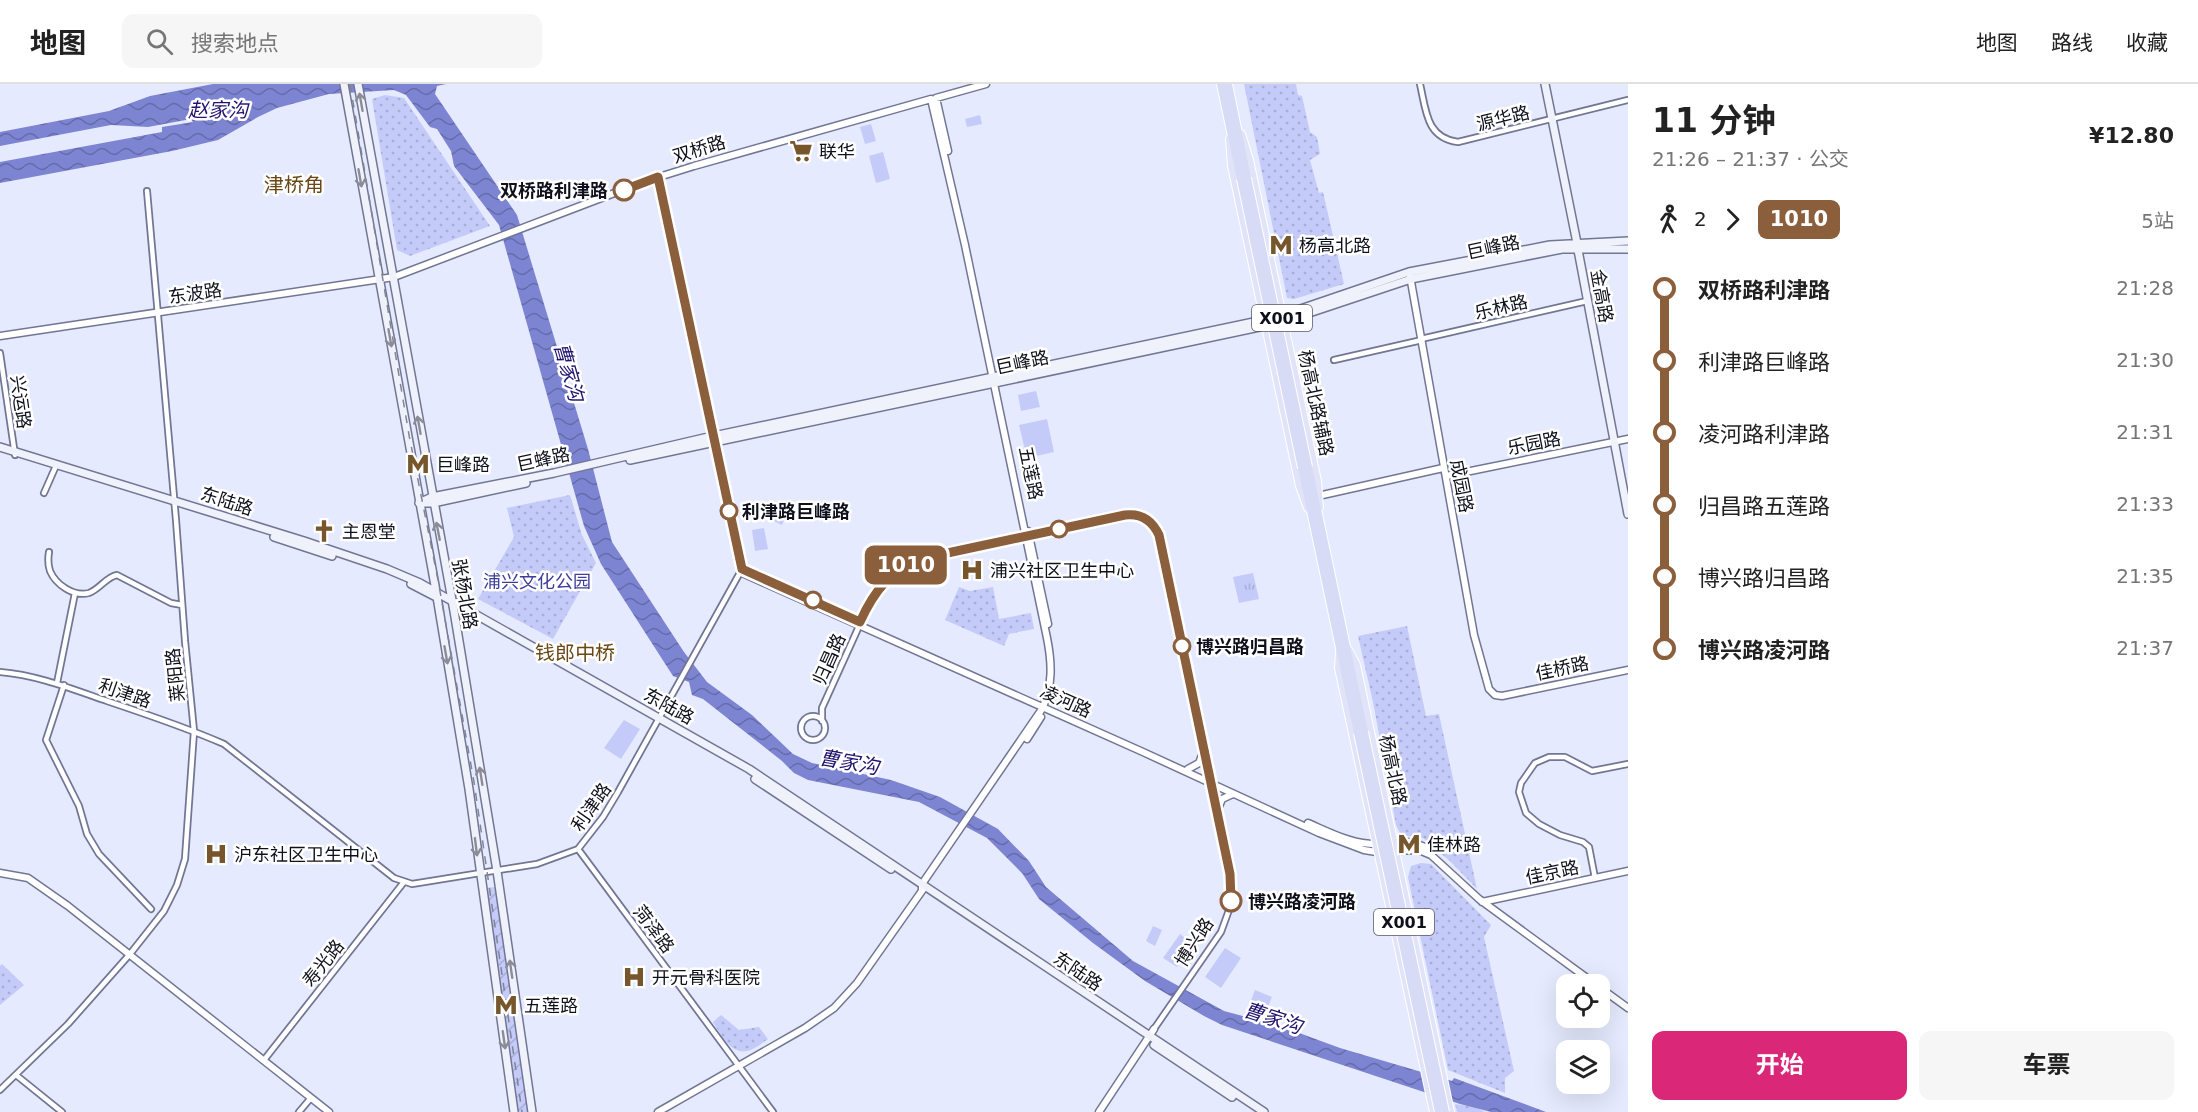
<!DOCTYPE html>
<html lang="zh">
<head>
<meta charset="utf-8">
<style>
  body { margin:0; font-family:"DejaVu Sans","Noto Sans SC",sans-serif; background:#f6f6f6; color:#222; height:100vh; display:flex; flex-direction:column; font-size:22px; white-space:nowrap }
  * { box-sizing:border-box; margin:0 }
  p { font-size:20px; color:#767676 }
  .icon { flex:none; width:33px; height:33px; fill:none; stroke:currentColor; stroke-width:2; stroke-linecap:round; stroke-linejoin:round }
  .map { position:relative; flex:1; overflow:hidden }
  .details { display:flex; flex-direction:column; background:#fff; width:570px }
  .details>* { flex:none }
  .badge { padding:0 12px; border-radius:9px; font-size:21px; line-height:39px }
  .tools { position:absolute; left:1556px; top:890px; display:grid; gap:12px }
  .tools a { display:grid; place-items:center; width:54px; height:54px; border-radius:12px; background:#fff; box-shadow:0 6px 24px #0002; font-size:30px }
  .map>.badge { position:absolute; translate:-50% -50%; box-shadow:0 0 0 3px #fff }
  .legs { display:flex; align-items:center; gap:9px; height:66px; padding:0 24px; font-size:20px }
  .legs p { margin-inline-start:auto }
  .head { display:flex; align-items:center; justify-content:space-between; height:102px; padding:0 24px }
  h1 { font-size:33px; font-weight:700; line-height:45px }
  .primary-button { display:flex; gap:12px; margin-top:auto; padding:12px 24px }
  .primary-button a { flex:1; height:69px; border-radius:12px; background:#db2777; color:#fff; font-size:24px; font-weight:700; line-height:69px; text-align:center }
  .primary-button a+a { background:#f6f6f6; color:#222 }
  ul { padding:0 24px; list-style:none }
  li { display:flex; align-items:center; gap:21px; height:72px; font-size:22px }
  li i { display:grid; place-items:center; width:9px; height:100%; margin:0 8px; background:currentColor }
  li i::after { content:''; width:15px; height:15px; margin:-8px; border:4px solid; border-radius:50%; background:#fff }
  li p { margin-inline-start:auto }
  li:first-child i { background:linear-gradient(#0000 50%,currentColor 0) }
  li:last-child i { background:linear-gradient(currentColor 50%,#0000 0) }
  header { display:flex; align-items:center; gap:36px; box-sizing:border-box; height:84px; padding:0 30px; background:#fff; border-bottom:2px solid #e0e0e0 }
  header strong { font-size:28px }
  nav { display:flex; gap:33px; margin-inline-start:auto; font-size:21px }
  .search { width:420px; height:54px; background:#f6f6f6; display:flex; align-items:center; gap:15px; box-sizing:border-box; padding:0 21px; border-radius:12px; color:#767676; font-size:22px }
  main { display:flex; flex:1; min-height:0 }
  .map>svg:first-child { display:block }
  .grass { fill:url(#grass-tufts) }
  .park { fill:url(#park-dots) }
  .garden { fill:url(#garden-furrows) }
  .pitch { fill:#c4cbf9 }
  .water { fill:url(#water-waves) }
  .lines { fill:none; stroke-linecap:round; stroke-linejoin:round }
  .minor-casing { stroke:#727695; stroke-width:8 }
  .tertiary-casing { stroke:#727695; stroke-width:9 }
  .secondary-casing { stroke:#727695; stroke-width:10 }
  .primary-casing { stroke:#fff; stroke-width:10 }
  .trunk-casing { stroke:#fff; stroke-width:10 }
  .minor { stroke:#fff; stroke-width:4.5 }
  .tertiary { stroke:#fff; stroke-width:6 }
  .secondary { stroke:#f0f2fb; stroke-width:7 }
  .primary { stroke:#e1e4f8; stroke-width:8 }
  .trunk { stroke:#d7dbf6; stroke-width:8 }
  .rail { stroke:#818494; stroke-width:1.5; stroke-dasharray:8 8; stroke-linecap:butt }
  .trunk-bridge-casing { stroke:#fff; stroke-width:10; stroke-linecap:butt }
  .trunk-bridge { stroke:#d7dbf6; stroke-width:8 }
  .oneway { stroke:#8b8c97 }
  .line-1-casing { stroke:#fff; stroke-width:14 }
  .line-1 { stroke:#8b5e3c; stroke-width:9 }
  .stop-1-dot { fill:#fff; stroke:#8b5e3c; stroke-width:3 }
  .labels { text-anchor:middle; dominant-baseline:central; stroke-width:5; stroke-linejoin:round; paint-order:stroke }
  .shield { fill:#fff; stroke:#575860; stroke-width:1.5 }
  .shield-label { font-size:16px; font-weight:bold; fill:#0f101c }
  .street-label { font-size:18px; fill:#0f101c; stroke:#fff }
  .poi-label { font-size:18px; fill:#0f101c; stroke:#fff; text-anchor:start }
  .stop-label { font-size:18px; font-weight:bold; fill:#0f101c; stroke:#fff; text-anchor:start }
  .park-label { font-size:18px; fill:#3e3e9a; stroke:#fff }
  .water-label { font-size:20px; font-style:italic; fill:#21146f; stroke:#fff }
  .neighbourhood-label { font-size:20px; fill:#6a4715; stroke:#fff }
</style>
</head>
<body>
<header>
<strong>地图</strong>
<div class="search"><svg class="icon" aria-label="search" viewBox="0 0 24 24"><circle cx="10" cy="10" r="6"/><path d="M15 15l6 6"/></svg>搜索地点</div>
<nav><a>地图</a><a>路线</a><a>收藏</a></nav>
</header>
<main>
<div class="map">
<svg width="1628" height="1028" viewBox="0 0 1628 1028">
  <defs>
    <pattern id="grass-tufts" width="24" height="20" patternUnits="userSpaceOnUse" patternTransform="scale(1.5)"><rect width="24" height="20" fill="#c4cbf9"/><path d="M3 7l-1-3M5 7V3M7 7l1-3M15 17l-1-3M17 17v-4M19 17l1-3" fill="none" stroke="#a7add5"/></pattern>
    <pattern id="park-dots" width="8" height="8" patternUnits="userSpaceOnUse" patternTransform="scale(1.5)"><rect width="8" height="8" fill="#c4cbf9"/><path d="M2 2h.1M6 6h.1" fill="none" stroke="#a7add5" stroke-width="1.8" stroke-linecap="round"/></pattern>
    <pattern id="garden-furrows" width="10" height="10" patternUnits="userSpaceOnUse" patternTransform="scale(1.5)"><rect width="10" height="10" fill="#c4cbf9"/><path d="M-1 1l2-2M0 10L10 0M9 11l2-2" fill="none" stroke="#a7add5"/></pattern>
    <pattern id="water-waves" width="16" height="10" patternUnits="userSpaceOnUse" patternTransform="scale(1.5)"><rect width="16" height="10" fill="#7d85d3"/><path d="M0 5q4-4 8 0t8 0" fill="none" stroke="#656baa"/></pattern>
  </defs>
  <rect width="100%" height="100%" fill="#e6eafe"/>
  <path class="grass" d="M1253,489L1259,515L1239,519L1233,493Z"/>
  <path class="park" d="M1244,0H1296L1298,11L1302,12L1310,48L1317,53L1320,70L1310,76L1319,109L1323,108L1344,200L1294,215L1287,214Z
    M385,11L404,14L490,142L410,172L397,166L372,15Z
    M570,411L582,451L596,479L553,555L478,515L514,453L507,424Z
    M959,503L970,507L993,503L999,535L1031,529L1034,545L1009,550L1004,562L945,536Z
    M1407,542L1426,632L1439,630L1477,805L1451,778L1423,754L1401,751L1396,741L1373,618L1358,552Z
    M1421,779L1431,780L1491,841L1484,853L1514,987L1505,994V1009L1448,986L1408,793L1411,782Z
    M2,880L24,901L0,921V882Z
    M721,931L739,946L759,943L768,955C762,959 754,966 747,967C731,971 720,949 713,938Z
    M1455,1020L1475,1023L1485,1028H1457Z"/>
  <path class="garden" d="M495,803L528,1028H517L485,804Z"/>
  <path class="pitch" d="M980,31L982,40L967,43L965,35Z
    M871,40L876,57L865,60L860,43Z
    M883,68L890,95L876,99L869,72Z
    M1036,307L1040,323L1021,327L1018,311Z
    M1047,335L1054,368L1027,374L1019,341Z
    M771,426L785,433L782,441L767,434Z
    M764,444L768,465L755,467L752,446Z
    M624,636L640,645L621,675L604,664Z
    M1153,842L1162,846L1155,862L1146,857Z
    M1180,850L1193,860L1177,883L1163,874Z
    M1225,864L1241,874L1221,904L1205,893Z
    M1255,906L1272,913L1265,930L1248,924Z"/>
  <path class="water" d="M213,0H446L437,2L435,10L517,131L588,365L612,458L684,568L707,598L752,631L793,670L812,679L891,696L940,713L998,745L1029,777L1046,803L1133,877L1224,927L1280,942L1340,964L1452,997L1454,994L1546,1028H1491L1460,1020L1222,941L1204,932L1145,897L1093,859L1039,815L1022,789L987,754L919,718L808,696L794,689L782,677L703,615L692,611L689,598L673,592L601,480L584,442L499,141L454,82L451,67L437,45L430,43L406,11L394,6L329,10L277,24L258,33L218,56L172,67L0,99V78L162,48V43L193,38L191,35L148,43L111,41L0,62V48L109,27L150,12Z"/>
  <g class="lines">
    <g class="minor-casing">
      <path id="minor" d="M1420,0C1426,26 1426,54 1458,58L1628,16
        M1421,255L1587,217
        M0,269L15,371
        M1334,276L1422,256
        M44,409L55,384
        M49,468C48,474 48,481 50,487C56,501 74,513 89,509C100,505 106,493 117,491L171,519L182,521
        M0,588C37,591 72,605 107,617C146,630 185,643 224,660L394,794L412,800L537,780L578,765L603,733L618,708L742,485L658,93
        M57,599L75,509
        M64,601L46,656L79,722L87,750L99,770L151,825
        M801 644a12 12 0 1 1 24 0a12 12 0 1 1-24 0Z
        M822,637V624L870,518C883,494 903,480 929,473L1125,431C1141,429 1152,436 1159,451L1232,804L1229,826L1221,848L1154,945
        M578,765L773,1028
        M1595,794L1589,763L1583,758L1560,751L1539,740L1526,729L1519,708L1521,699L1535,679L1549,673H1565L1592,687L1628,680
        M264,976L404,798
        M16,991L62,1028
        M0,1006L68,940L130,870L164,827L177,801L185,775L194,647L185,557L176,436L147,107
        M299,1028L310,1015"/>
    </g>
    <g class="tertiary-casing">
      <path id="tertiary" d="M948,67L936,14L986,0
        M1410,192L1474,551L1489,605L1495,611L1502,612L1628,586
        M0,252L394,193L646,97L694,82L931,15L965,161L1047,554C1052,579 1053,602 1042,625L922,800V806
        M1446,392L1628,355
        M1318,412L1443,384
        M1028,447L1048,540
        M750,488L850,533
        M742,489L1143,668L1319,749L1364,766L1383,769
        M1027,655L1041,633
        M1188,685L1199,679L1204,666
        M1217,727L1222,715L1233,710
        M1308,739C1331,749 1355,762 1381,760
        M1391,758C1406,756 1420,759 1432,767
        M1393,767L1419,766L1431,771L1479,815L1595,900
        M0,789L28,794L68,822L329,1028
        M1482,818L1628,787
        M1599,903L1628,924
        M658,1028L805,944L834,924L857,899L924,804
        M1099,1028L1154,945"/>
    </g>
    <g class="secondary-casing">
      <path id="secondary" d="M344,0L436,507L469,705L514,1028
        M358,0L454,527L497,787L532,1028
        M1545,0L1577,159
        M1578,166L1628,430
        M0,363L304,457L387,485L420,499L749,685L1264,1028
        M630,376L1279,239L1411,195L1562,165H1628
        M419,419L432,413L554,389L704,354L1277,233L1409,188L1550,161L1628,157
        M422,419H433L526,399
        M274,453L332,472
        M411,500L438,514
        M755,695L891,785
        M1154,961L1232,1013"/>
    </g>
    <g class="primary-casing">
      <path id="primary" d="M1241,50L1249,76L1317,397L1319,423
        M1230,55L1232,82L1300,402L1308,424
        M1348,566L1356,581L1450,1028
        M1340,568L1339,584L1434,1028"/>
    </g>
    <g class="trunk-casing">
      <path id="trunk" d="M1221,0L1241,95
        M1228,0L1247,94
        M1308,383L1364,648
        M1302,384L1358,649"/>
    </g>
    <use href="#minor" class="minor"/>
    <use href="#tertiary" class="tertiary"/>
    <use href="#secondary" class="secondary"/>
    <use href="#primary" class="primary"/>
    <use href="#trunk" class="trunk"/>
    <path class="rail" d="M350,0L409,351L438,496L474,698L522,1028"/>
    <g class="trunk-bridge-casing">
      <path id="trunk-bridge" d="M1247,94L1308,383
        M1241,95L1302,384
        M1364,648L1445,1028
        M1358,649L1439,1028"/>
    </g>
    <use href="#trunk-bridge" class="trunk-bridge"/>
  </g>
  <defs><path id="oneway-shaft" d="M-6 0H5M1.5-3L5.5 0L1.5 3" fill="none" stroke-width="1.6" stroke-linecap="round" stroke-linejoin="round" transform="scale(1.5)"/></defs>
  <g class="oneway">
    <use href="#oneway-shaft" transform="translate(361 18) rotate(-100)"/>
    <use href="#oneway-shaft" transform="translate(360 94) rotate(80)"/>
    <use href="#oneway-shaft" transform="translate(390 254) rotate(80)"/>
    <use href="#oneway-shaft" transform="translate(419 341) rotate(-100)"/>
    <use href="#oneway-shaft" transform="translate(438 447) rotate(-101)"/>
    <use href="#oneway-shaft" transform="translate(446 571) rotate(80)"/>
    <use href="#oneway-shaft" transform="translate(481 692) rotate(-99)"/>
    <use href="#oneway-shaft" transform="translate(476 763) rotate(83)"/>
    <use href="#oneway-shaft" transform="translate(511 885) rotate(-98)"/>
    <use href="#oneway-shaft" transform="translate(504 956) rotate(82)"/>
  </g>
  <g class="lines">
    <g class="line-1-casing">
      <path id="line-1" d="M624,106L658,93L742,485L860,538C874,507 890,486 924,474L1125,431C1141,429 1152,436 1159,451L1230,790L1231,817"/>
    </g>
    <use href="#line-1" class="line-1"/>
  </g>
  <defs>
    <g id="supermarket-bare" transform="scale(1.8)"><path d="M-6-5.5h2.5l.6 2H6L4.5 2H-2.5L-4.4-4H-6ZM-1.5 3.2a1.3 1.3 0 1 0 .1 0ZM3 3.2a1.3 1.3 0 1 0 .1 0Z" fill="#77562c" stroke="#fff" stroke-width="2.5" paint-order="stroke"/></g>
    <g id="metro-bare" transform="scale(1.8)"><path d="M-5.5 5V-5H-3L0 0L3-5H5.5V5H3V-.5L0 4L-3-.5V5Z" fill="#77562c" stroke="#fff" stroke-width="2.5" paint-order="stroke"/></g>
    <g id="church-bare" transform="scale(1.8)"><path d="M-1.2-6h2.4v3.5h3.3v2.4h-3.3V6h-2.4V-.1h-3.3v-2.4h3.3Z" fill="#77562c" stroke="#fff" stroke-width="2.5" paint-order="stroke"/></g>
    <g id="hospital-bare" transform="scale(1.8)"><path d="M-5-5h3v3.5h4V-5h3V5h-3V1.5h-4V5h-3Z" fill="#77562c" stroke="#fff" stroke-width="2.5" paint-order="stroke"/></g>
  </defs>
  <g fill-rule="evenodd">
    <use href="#supermarket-bare" x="801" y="67"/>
    <use href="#metro-bare" x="1281" y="161"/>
    <use href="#metro-bare" x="418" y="380"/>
    <use href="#church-bare" x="324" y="447"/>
    <use href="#hospital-bare" x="972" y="486"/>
    <use href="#metro-bare" x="1409" y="760"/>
    <use href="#hospital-bare" x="216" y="770"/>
    <use href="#hospital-bare" x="634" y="893"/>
    <use href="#metro-bare" x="506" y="921"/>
  </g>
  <g class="stop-1-dot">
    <circle cx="624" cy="106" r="10"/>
    <circle cx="729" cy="427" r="8"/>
    <circle cx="1059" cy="445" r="8"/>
    <circle cx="813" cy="516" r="8"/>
    <circle cx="1182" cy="562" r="8"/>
    <circle cx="1231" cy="817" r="10"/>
  </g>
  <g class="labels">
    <g class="shield">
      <rect x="1252" y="221" width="60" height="26" rx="4.5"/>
      <rect x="1374" y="825" width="60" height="26" rx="4.5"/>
    </g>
    <g class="shield-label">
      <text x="1282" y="234">X001</text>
      <text x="1404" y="838">X001</text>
    </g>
    <g class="street-label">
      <text transform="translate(1503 34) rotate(-14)">源华路</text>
      <text transform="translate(699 65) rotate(-17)">双桥路</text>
      <text transform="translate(1493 163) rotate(-12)">巨峰路</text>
      <text transform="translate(195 209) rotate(-8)">东波路</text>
      <text transform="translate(1602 212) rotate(80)">金高路</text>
      <text transform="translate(1501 223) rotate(-13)">乐林路</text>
      <text transform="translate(1022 278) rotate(-12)">巨峰路</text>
      <text transform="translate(21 318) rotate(82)">兴运路</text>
      <text transform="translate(1316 319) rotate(78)">杨高北路辅路</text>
      <text transform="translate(1534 359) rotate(-11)">乐园路</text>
      <text transform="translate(543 375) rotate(-12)">巨蜂路</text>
      <text transform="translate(1031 389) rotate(78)">五莲路</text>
      <text transform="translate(1462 402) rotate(79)">成园路</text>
      <text transform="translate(227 417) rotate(18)">东陆路</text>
      <text transform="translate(465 510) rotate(80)">张杨北路</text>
      <text transform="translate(829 575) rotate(-66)">归昌路</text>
      <text transform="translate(1562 584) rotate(-12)">佳桥路</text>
      <text transform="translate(175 591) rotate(-96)">莱阳路</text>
      <text transform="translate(125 609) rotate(19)">利津路</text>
      <text transform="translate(1066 617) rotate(24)">凌河路</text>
      <text transform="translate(669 622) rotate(29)">东陆路</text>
      <text transform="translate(1393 686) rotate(78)">杨高北路</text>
      <text transform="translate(591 723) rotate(-55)">利津路</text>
      <text transform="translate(1552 788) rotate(-12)">佳京路</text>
      <text transform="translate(654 845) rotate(53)">菏泽路</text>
      <text transform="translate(1194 858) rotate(-57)">博兴路</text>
      <text transform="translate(323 879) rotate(-52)">寿光路</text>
      <text transform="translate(1078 887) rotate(34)">东陆路</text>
    </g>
    <g class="poi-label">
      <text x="819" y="67">联华</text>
      <text x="1299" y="161">杨高北路</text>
      <text x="436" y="380">巨峰路</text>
      <text x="342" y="447">主恩堂</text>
      <text x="990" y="486">浦兴社区卫生中心</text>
      <text x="1427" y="760">佳林路</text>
      <text x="234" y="770">沪东社区卫生中心</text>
      <text x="652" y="893">开元骨科医院</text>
      <text x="524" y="921">五莲路</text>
    </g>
    <g class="stop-label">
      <text x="608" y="106" text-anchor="end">双桥路利津路</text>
      <text x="742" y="427">利津路巨峰路</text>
      <text x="1196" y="562">博兴路归昌路</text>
      <text x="1248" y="817">博兴路凌河路</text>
    </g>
    <g class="park-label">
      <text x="537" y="497">浦兴文化公园</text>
    </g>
    <g class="water-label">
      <text x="218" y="26">赵家沟</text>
      <text transform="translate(569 288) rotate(74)">曹家沟</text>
      <text transform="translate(849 678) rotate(10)">曹家沟</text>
      <text transform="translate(1273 934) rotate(18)">曹家沟</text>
    </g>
    <g class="neighbourhood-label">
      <text x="294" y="101">津桥角</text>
      <text x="575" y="569">钱郎中桥</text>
    </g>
  </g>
</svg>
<div class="tools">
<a><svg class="icon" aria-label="locate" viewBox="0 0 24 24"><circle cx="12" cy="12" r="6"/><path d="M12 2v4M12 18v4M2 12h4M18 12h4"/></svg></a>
<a><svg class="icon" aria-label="layers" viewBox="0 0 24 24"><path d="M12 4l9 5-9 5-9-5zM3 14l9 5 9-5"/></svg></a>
</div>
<b class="badge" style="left:906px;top:481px;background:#8b5e3c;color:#fff">1010</b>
</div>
<section class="details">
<div class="head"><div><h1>11 分钟</h1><p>21:26 – 21:37 · 公交</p></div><b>¥12.80</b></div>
<div class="legs"><svg class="icon" aria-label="walk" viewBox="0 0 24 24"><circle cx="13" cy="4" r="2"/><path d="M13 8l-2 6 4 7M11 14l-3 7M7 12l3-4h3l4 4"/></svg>2<svg class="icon" aria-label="forward" viewBox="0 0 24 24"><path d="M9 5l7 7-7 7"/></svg><b class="badge" style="background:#8b5e3c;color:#fff">1010</b><p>5站</p></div>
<ul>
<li><i style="color:#8b5e3c"></i><b>双桥路利津路</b><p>21:28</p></li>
<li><i style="color:#8b5e3c"></i><span>利津路巨峰路</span><p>21:30</p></li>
<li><i style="color:#8b5e3c"></i><span>凌河路利津路</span><p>21:31</p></li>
<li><i style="color:#8b5e3c"></i><span>归昌路五莲路</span><p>21:33</p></li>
<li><i style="color:#8b5e3c"></i><span>博兴路归昌路</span><p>21:35</p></li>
<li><i style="color:#8b5e3c"></i><b>博兴路凌河路</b><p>21:37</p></li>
</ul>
<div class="primary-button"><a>开始</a><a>车票</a></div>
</section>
</main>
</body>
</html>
